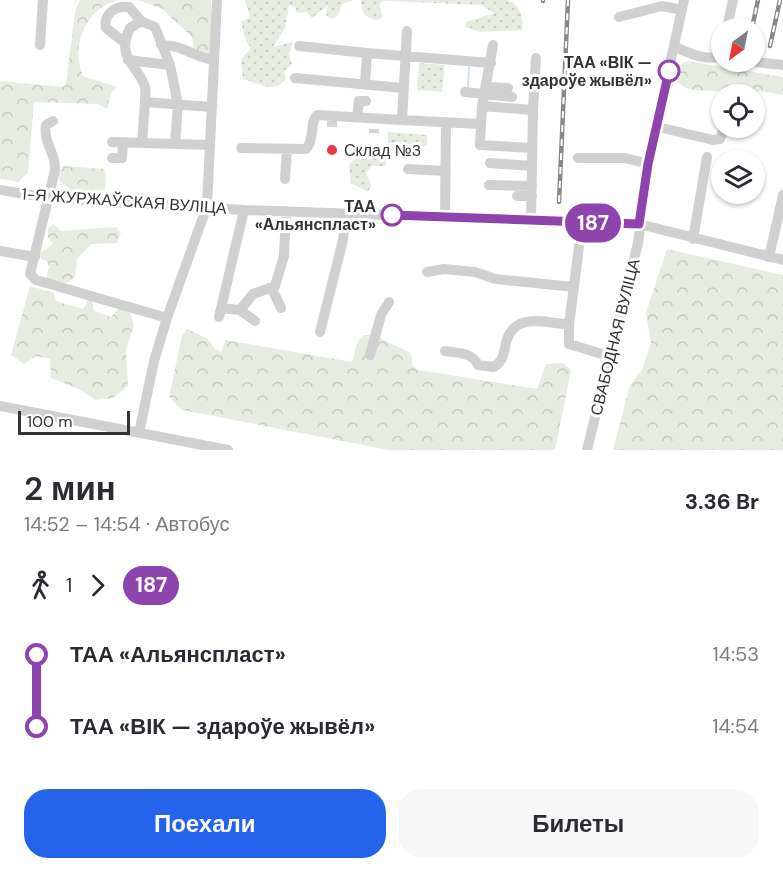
<!DOCTYPE html>
<html lang="ru">
<head>
<meta charset="utf-8">
<style>
  body { margin:0; font-family:"DM Sans",sans-serif; background:#f7f7f7; color:#2b2b33; height:100vh; display:flex; flex-direction:column; font-size:22px; white-space:nowrap }
  * { box-sizing:border-box; margin:0 }
  p { font-size:20px; color:#7c7c81 }
  .icon { flex:none; width:33px; height:33px; fill:none; stroke:currentColor; stroke-width:2; stroke-linecap:round; stroke-linejoin:round }
  .map { position:relative; height:450px; overflow:hidden }
  .side { display:flex; flex-direction:column; background:#fff; flex:1 }
  .side>* { flex:none }
  .badge { padding:0 12px; border-radius:20px; font-size:21px; line-height:39px }
  .needle { width:39px; rotate:212deg }
  .fabs { position:absolute; left:711px; top:18px; display:grid; gap:12px }
  .fabs a { display:grid; place-items:center; width:54px; height:54px; border-radius:50%; background:#fff; box-shadow:0 2px 4px #0004; font-size:30px }
  .scale { position:absolute; left:18px; bottom:15px; width:112px; box-sizing:border-box; padding-left:6px; border:3px solid #333; border-top:0; font-size:16px; line-height:21px; white-space:nowrap; color:#333; -webkit-text-stroke:4px #fff; paint-order:stroke }
  .map>.badge { position:absolute; translate:-50% -50%; box-shadow:0 0 0 3px #fff }
  .legs { display:flex; align-items:center; gap:9px; height:66px; padding:0 24px; font-size:20px }
  .legs p { margin-inline-start:auto }
  .overview { display:flex; align-items:center; justify-content:space-between; height:102px; padding:0 24px }
  h1 { font-size:33px; font-weight:600; line-height:45px }
  .button { display:flex; gap:12px; margin-top:auto; padding:12px 24px }
  .button a { flex:1; height:69px; border-radius:24px; background:#2563eb; color:#fff; font-size:24px; font-weight:600; line-height:69px; text-align:center }
  .button a+a { background:#f7f7f7; color:#2b2b33 }
  ul { padding:0 24px; list-style:none }
  li { display:flex; align-items:center; gap:21px; height:72px; font-size:22px }
  li i { display:grid; place-items:center; width:9px; height:100%; margin:0 8px; background:currentColor }
  li i::after { content:''; width:15px; height:15px; margin:-8px; border:4px solid; border-radius:50%; background:#fff }
  li p { margin-inline-start:auto }
  li:first-child i { background:linear-gradient(#0000 50%,currentColor 0) }
  li:last-child i { background:linear-gradient(currentColor 50%,#0000 0) }
  .map>svg:first-child { display:block }
  .grass { fill:url(#grass-dots) }
  .forest { fill:url(#forest-crowns) }
  .lines { fill:none; stroke-linecap:round; stroke-linejoin:round }
  .stream { stroke:#cfe2ee; stroke-width:2 }
  .minor-tunnel { stroke:#d6d6d6; stroke-width:10; stroke-dasharray:10 5; stroke-linecap:butt }
  .minor { stroke:#d0d0d0; stroke-width:10 }
  .rail-casing { stroke:#888; stroke-width:4.5 }
  .rail { stroke:#fff; stroke-width:2; stroke-dasharray:7; stroke-linecap:butt }
  .line-1-casing { stroke:#fff; stroke-width:14 }
  .line-1 { stroke:#8e44ad; stroke-width:9 }
  .stop-1-dot { fill:#fff; stroke:#8e44ad; stroke-width:3 }
  .poi-dot { fill:#e63946; stroke:#fff; stroke-width:2 }
  .labels { text-anchor:middle; dominant-baseline:central; stroke-width:6; stroke-linejoin:round; paint-order:stroke }
  .stop-label { font-size:16px; font-weight:bold; fill:#333; stroke:#fff; text-anchor:end }
  .poi-label { font-size:16px; fill:#333; stroke:#fff; text-anchor:start }
  .street-label { font-size:16px; fill:#333; stroke:#fff }
</style>
</head>
<body>
<div class="map">
<svg width="783" height="450" viewBox="0 0 783 450">
  <defs>
    <pattern id="grass-dots" width="8" height="8" patternUnits="userSpaceOnUse" patternTransform="scale(1.5)"><rect width="8" height="8" fill="#e6ecdf"/><path d="M2 2h.1M6 6h.1" fill="none" stroke="#c6cbc0" stroke-width="1.8" stroke-linecap="round"/></pattern>
    <pattern id="forest-crowns" width="20" height="18" patternUnits="userSpaceOnUse" patternTransform="scale(1.5)"><rect width="20" height="18" fill="#e6ecdf"/><path d="M2 6a3 3 0 1 1 6 0M12 15a3 3 0 1 1 6 0" fill="none" stroke="#c6cbc0"/></pattern>
  </defs>
  <rect width="100%" height="100%" fill="#fff"/>
  <path class="grass" d="M245,0H353L342,4L338,15L332,19L326,15L328,5L312,18L307,12L297,13L295,7L289,5L285,28L273,47L293,42L289,55L292,64L284,71L286,78C275,96 258,82 243,79L241,59L251,48L246,41L241,22L250,17Z
    M361,0H507C519,4 525,18 522,30L480,32L465,27L466,22L494,13L481,5L390,1H382L379,5L383,17L377,20C364,17 362,14 361,0Z
    M419,63L445,65L442,92L417,90Z
    M388,132L427,135V146L388,143Z
    M368,153L381,154L386,160V166H372L366,172L371,185L368,192L351,183L349,165L356,158Z"/>
  <path class="forest" d="M80,0H120C86,6 70,46 83,76L117,87L111,93L107,109L98,104L34,102L28,173L18,182L0,179V81L63,87L66,84L75,12Z
    M138,0H211V56L194,51L192,37L162,9Z
    M687,61L783,77V95L760,91C750,98 735,94 723,92C708,89 689,95 677,81L679,66Z
    M63,166L104,169L106,175L105,190L76,192L61,183L58,177Z
    M54,224L61,231L116,227L121,232L117,243L91,244L77,259L75,277L67,283L51,281L46,278L49,267L47,261L41,259L40,253L53,244L48,237V228Z
    M667,249L783,275V450H613L630,385L642,370L651,343L646,313Z
    M30,286L54,293L56,301L83,309L88,300L92,301L94,311L111,317L118,309L129,310L134,325L126,350L128,386L113,398L95,400L81,390L51,378L50,359L36,356L24,364L11,355Z
    M187,329L208,339L215,349L221,352L226,340L231,341L352,362L358,341L364,335H373L411,353L413,366L418,370L537,389L546,364L563,363L571,370L555,450H389L182,410L169,397L182,336Z"/>
  <g class="lines">
    <path class="stream" d="M468,87L469,66"/>
    <path class="minor-tunnel" d="M332,127V121
      M374,129V133"/>
    <path class="minor" d="M619,17L662,6L682,10
      M727,28L733,0
      M407,31L402,120L480,124
      M125,43L106,28C103,14 116,5 129,7L141,21
      M40,45L43,0
      M161,45C184,45 193,57 214,60
      M493,45L482,106L480,145L531,148
      M299,46L367,53
      M674,47C688,52 708,63 722,55
      M128,60L170,65
      M754,62L783,65
      M295,78L403,88
      M365,84L367,53L491,63
      M487,87L508,88
      M465,92L512,97
      M145,102C145,98 146,91 145,87C139,66 115,58 130,28L141,21L155,27L170,65L178,105L175,144
      M482,106L533,110L531,220
      M533,110L536,58
      M357,117L359,101H366
      M53,121L46,125C43,144 56,152 55,170L30,274L36,280L167,318
      M658,127L713,140L720,139L724,128
      M112,142L210,145
      M142,143L145,102L211,107
      M241,148L306,149C315,140 309,124 317,115L402,120
      M112,158H122L123,143
      M578,158H625L648,164
      M490,163L532,166
      M408,169L446,171
      M285,179L287,149
      M489,185L532,186
      M0,190L50,198L244,210L639,224L783,260
      M517,196H532
      M445,217L446,122
      M693,239L707,157
      M0,251L35,257
      M769,257L783,195
      M427,272L444,269L475,272L495,279L574,287
      M272,289L281,308
      M221,308L240,310L253,294L275,286L284,256L286,211
      M240,310L255,321
      M219,317L244,210
      M569,325V344L612,357
      M320,332L343,240L346,214
      M445,351C458,353 472,352 478,365L494,367C502,362 503,356 505,348C510,312 542,321 569,325L582,223
      M370,355L381,315L389,302
      M0,406L228,450
      M139,433L154,361L167,318L207,206L217,0
      M587,450L638,243L648,164L684,0"/>
    <g class="rail-casing">
      <path id="rail" d="M543,1V0
        M752,28L758,0
        M770,46L780,0
        M559,202L568,0"/>
    </g>
    <use href="#rail" class="rail"/>
  </g>
  <g class="lines">
    <g class="line-1-casing">
      <path id="line-1" d="M392,215L639,224L648,164L669,71"/>
    </g>
    <use href="#line-1" class="line-1"/>
  </g>
  <g class="stop-1-dot">
    <circle cx="669" cy="71" r="10"/>
    <circle cx="392" cy="215" r="10"/>
  </g>
  <circle class="poi-dot" cx="332" cy="150" r="6"/>
  <g class="labels">
    <g class="stop-label">
      <text x="652" y="62">ТАА «ВІК —<tspan x="652" dy="18">здароўе жывёл»</tspan></text>
      <text x="376" y="206">ТАА<tspan x="376" dy="18">«Альянспласт»</tspan></text>
    </g>
    <g class="poi-label">
      <text x="344" y="150">Склад №3</text>
    </g>
    <g class="street-label">
      <text transform="translate(124 201) rotate(4)">1-Я ЖУРЖАЎСКАЯ ВУЛІЦА</text>
      <text transform="translate(615 337) rotate(-76)">СВАБОДНАЯ ВУЛІЦА</text>
    </g>
  </g>
</svg>
<div class="fabs">
<a><svg class="needle" viewBox="-14 -14 28 28"><path d="M0-13l5 13h-10z" fill="#e53935"/><path d="M0 13l5-13h-10z" fill="#7c7c81"/></svg></a>
<a><svg class="icon" aria-label="locate" viewBox="0 0 24 24"><circle cx="12" cy="12" r="6"/><path d="M12 2v4M12 18v4M2 12h4M18 12h4"/></svg></a>
<a><svg class="icon" aria-label="layers" viewBox="0 0 24 24"><path d="M12 4l9 5-9 5-9-5zM3 14l9 5 9-5"/></svg></a>
</div>
<div class="scale">100 m</div>
<b class="badge" style="left:593px;top:223px;background:#8e44ad;color:#fff">187</b>
</div>
<section class="side">
<div class="overview"><div><h1>2 мин</h1><p>14:52 – 14:54 · Автобус</p></div><b>3.36 Br</b></div>
<div class="legs"><svg class="icon" aria-label="walk" viewBox="0 0 24 24"><circle cx="13" cy="4" r="2"/><path d="M13 8l-2 6 4 7M11 14l-3 7M7 12l3-4h3l4 4"/></svg>1<svg class="icon" aria-label="forward" viewBox="0 0 24 24"><path d="M9 5l7 7-7 7"/></svg><b class="badge" style="background:#8e44ad;color:#fff">187</b></div>
<ul>
<li><i style="color:#8e44ad"></i><b>ТАА «Альянспласт»</b><p>14:53</p></li>
<li><i style="color:#8e44ad"></i><b>ТАА «ВІК — здароўе жывёл»</b><p>14:54</p></li>
</ul>
<div class="button"><a>Поехали</a><a>Билеты</a></div>
</section>
</body>
</html>
